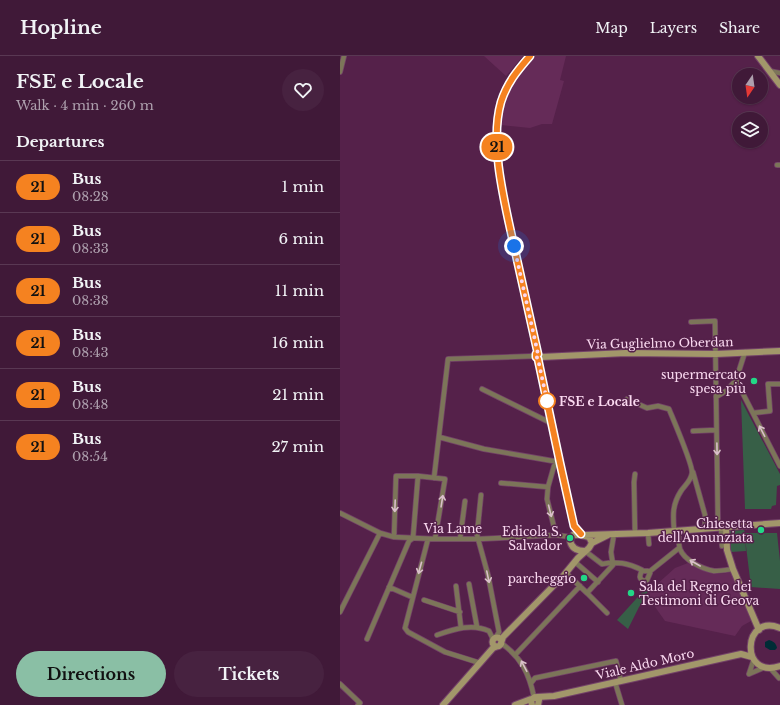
<!DOCTYPE html>
<html lang="en">
<head>
<meta charset="utf-8">
<style>
  body { margin:0; font-family:"Libre Baskerville",serif; background:#472240; color:#f1f3f6; height:100vh; display:flex; flex-direction:column; font-size:15px; white-space:nowrap }
  * { box-sizing:border-box; margin:0 }
  p { font-size:13px; color:#aea0ae }
  .icon { flex:none; width:22px; height:22px; fill:none; stroke:currentColor; stroke-width:2; stroke-linecap:round; stroke-linejoin:round }
  .map { position:relative; flex:1; overflow:hidden }
  .details { display:flex; flex-direction:column; background:#401938; width:340px }
  .details>* { flex:none }
  .badge { padding:0 8px; border-radius:13px; font-size:14px; line-height:26px }
  .needle { width:26px; rotate:193deg }
  .controls { position:absolute; left:392px; top:12px; display:grid; gap:8px }
  .controls a { display:grid; place-items:center; width:36px; height:36px; border-radius:50%; background:#401938; box-shadow:0 1px 3px #0004,0 0 0 1px #593853; font-size:20px }
  .you { position:absolute; width:20px; height:20px; margin:-10px; border:3px solid #fff; border-radius:50%; background:#1a73e8; box-shadow:0 0 0 6px #1a73e833 }
  .map>.badge { position:absolute; translate:-50% -50%; box-shadow:0 0 0 2px #fff }
  h2 { padding:0 16px; font-size:15px; line-height:36px }
  .round { display:grid; place-items:center; flex:none; width:42px; height:42px; border-radius:21px; background:#472240 }
  .overview { display:flex; align-items:center; justify-content:space-between; height:68px; padding:0 16px }
  h1 { font-size:19px; font-weight:700; line-height:30px }
  .primary-button { display:flex; gap:8px; margin-top:auto; padding:8px 16px }
  .primary-button a { flex:1; height:46px; border-radius:24px; background:#8abfa5; color:#111; font-size:16px; font-weight:700; line-height:46px; text-align:center }
  .primary-button a+a { background:#472240; color:#f1f3f6 }
  ul { padding:0; list-style:none }
  li { display:flex; align-items:center; gap:12px; height:52px; padding:0 16px; border-top:1px solid #593853 }
  li div { flex:1 }
  li b { display:block; font-size:15px }
  li em { font-style:normal }
  li .badge { min-width:44px; font-weight:700; text-align:center }
  header { display:flex; align-items:center; gap:24px; box-sizing:border-box; height:56px; padding:0 20px; background:#401938; border-bottom:1px solid #593853 }
  header strong { font-size:19px }
  nav { display:flex; gap:22px; margin-inline-start:auto; font-size:14px }
  main { display:flex; flex:1; min-height:0 }
  .map>svg:first-child { display:block }
  .built { fill:#652b58 }
  .green { fill:#375f47 }
  .water { fill:#002c36 }
  .lines { fill:none; stroke-linecap:round; stroke-linejoin:round }
  .street-casing { stroke:#734268; stroke-width:6 }
  .secondary-casing { stroke:#734268; stroke-width:8 }
  .street { stroke:#7c7559; stroke-width:4.5 }
  .secondary { stroke:#a2976a; stroke-width:6 }
  .oneway { stroke:#dac0ca }
  .line-casing { stroke:#fff; stroke-width:9 }
  .line { stroke:#f58220; stroke-width:6 }
  .walk { stroke:#fad9f0; stroke-width:4; stroke-dasharray:0 7.2 }
  .poi-dot { fill:#22d887; stroke:#55214a; stroke-width:1.5 }
  .stop-dot { fill:#fff; stroke:#f58220; stroke-width:2 }
  .labels { text-anchor:middle; dominant-baseline:central; stroke-width:3; stroke-linejoin:round; paint-order:stroke }
  .street-label { font-size:12px; fill:#fad9f0; stroke:#55214a }
  .poi-label { font-size:12px; fill:#fad9f0; stroke:#55214a; text-anchor:end }
  .stop-label { font-size:12px; font-weight:bold; fill:#fad9f0; stroke:#55214a; text-anchor:start }
</style>
</head>
<body>
<header>
<strong>Hopline</strong>
<nav><a>Map</a><a>Layers</a><a>Share</a></nav>
</header>
<main>
<section class="details">
<div class="overview"><div><h1>FSE e Locale</h1><p>Walk · 4 min · 260 m</p></div><a class="round"><svg class="icon" aria-label="heart" viewBox="0 0 24 24"><path d="M12 20l-8-8c-3-5 5-10 8-4 3-6 11-1 8 4z"/></svg></a></div>
<h2>Departures</h2>
<ul>
<li><span class="badge" style="background:#f58220;color:#111">21</span><div><b>Bus</b><p>08:28</p></div><em>1 min</em></li>
<li><span class="badge" style="background:#f58220;color:#111">21</span><div><b>Bus</b><p>08:33</p></div><em>6 min</em></li>
<li><span class="badge" style="background:#f58220;color:#111">21</span><div><b>Bus</b><p>08:38</p></div><em>11 min</em></li>
<li><span class="badge" style="background:#f58220;color:#111">21</span><div><b>Bus</b><p>08:43</p></div><em>16 min</em></li>
<li><span class="badge" style="background:#f58220;color:#111">21</span><div><b>Bus</b><p>08:48</p></div><em>21 min</em></li>
<li><span class="badge" style="background:#f58220;color:#111">21</span><div><b>Bus</b><p>08:54</p></div><em>27 min</em></li>
</ul>
<div class="primary-button"><a>Directions</a><a>Tickets</a></div>
</section>
<div class="map">
<svg width="440" height="649" viewBox="0 0 440 649">
  <rect width="100%" height="100%" fill="#55214a"/>
  <path class="built" d="M144,0H183L166,20Z
    M195,0H226L220,24L224,25L212,68H202L190,72L161,69L165,44L175,21Z
    M348,507L358,513L370,517L380,518L392,516L411,565L402,570L395,580L325,565L306,538L335,512Z"/>
  <path class="green" d="M401,344L440,418V429L437,430L436,449L432,450L431,453H405Z
    M404,474L405,477H437L440,505V533L411,531L405,482L406,495L391,496L390,475Z
    M306,532L309,535L306,538L307,540L299,551L288,573L277,564Z"/>
  <path class="water" d="M429,584C433,585 436,587 437,592L435,594H430L425,591V586Z"/>
  <g class="lines">
    <g class="street-casing">
      <path id="street" d="M429,15L440,17
        M0,16L4,0
        M437,109H440
        M351,266L375,265L378,471
        M405,296L396,324L440,410
        M142,333L207,365L212,369
        M376,341L386,335L396,324
        M287,343L307,352L318,350L329,353C333,363 353,409 352,417C351,425 345,429 341,435C332,449 333,459 334,474
        M413,357L430,355L428,328H440
        M353,375L376,374
        M99,381L144,393L219,406
        M353,416L365,459V472
        M295,418L294,426L295,477
        M94,422L108,303L196,300
        M161,427L208,431
        M141,439L137,479L148,519L159,576L156,581
        M0,457L40,477L54,481L95,483H139L216,479L231,481
        M381,471L382,490
        M339,474C339,480 338,487 340,493C344,504 362,513 374,515C380,515 386,514 393,513
        M308,477L309,488
        M216,479L207,443L208,431L214,410L220,407
        M54,481L56,420H78L105,423L95,483
        M88,483L65,572L68,576L105,596L140,607
        M120,483L125,445
        M245,495L262,508C277,505 288,507 302,514C301,518 297,522 304,525L307,524L310,517L308,515H302
        M235,506L258,526
        M309,516L339,492
        M226,517L247,537L273,509L271,496L274,478
        M129,528L137,571
        M116,530L121,572
        M49,531L72,541
        M247,537L267,557
        M84,544L120,556
        M0,556L40,477
        M97,579C114,573 132,567 149,575L153,583
        M27,583L69,485L73,482L78,420
        M161,587C181,601 189,617 194,641
        M175,599L240,530
        M430,612L439,622
        M409,618L425,611
        M409,618L414,603
        M275,626L282,649
        M191,627L195,622L276,605L281,625
        M0,628L20,647L18,649"/>
    </g>
    <g class="secondary-casing">
      <path id="secondary" d="M190,0C177,15 167,27 161,46C149,88 165,151 175,193C182,228 190,263 198,298
        M418,0L440,29
        M196,300L198,303L220,407L234,470L241,479
        M201,301L286,297L376,298L440,295
        M386,471L387,494L393,513L419,574
        M245,479L308,477L440,467
        M252,487L268,479
        M440,572C403,556 399,624 440,610
        M152.5 586a4.5 4.5 0 1 1 9 0a4.5 4.5 0 1 1-9 0Z
        M161,587L163,581L224,519L238,502L249,492L252,487L249,481L241,479H233L230,484C231,492 237,495 245,495
        M197,641L214,640L401,598L412,601
        M103,649L153,592L158,590
        M175,649L191,643
        M192,649L191,644L195,641L199,644L198,649"/>
    </g>
    <use href="#street" class="street"/>
    <use href="#secondary" class="secondary"/>
  </g>
  <defs><path id="oneway-shaft" d="M-6 0H5M1.5-3L5.5 0L1.5 3" fill="none" stroke-width="1.6" stroke-linecap="round" stroke-linejoin="round"/></defs>
  <g class="oneway">
    <use href="#oneway-shaft" transform="translate(422 375) rotate(-117)"/>
    <use href="#oneway-shaft" transform="translate(377 393) rotate(89)"/>
    <use href="#oneway-shaft" transform="translate(102 445) rotate(-81)"/>
    <use href="#oneway-shaft" transform="translate(55 450) rotate(92)"/>
    <use href="#oneway-shaft" transform="translate(210 455) rotate(76)"/>
    <use href="#oneway-shaft" transform="translate(355 507) rotate(-150)"/>
    <use href="#oneway-shaft" transform="translate(80 512) rotate(105)"/>
    <use href="#oneway-shaft" transform="translate(148 521) rotate(78)"/>
    <use href="#oneway-shaft" transform="translate(184 610) rotate(-118)"/>
  </g>
  <g class="lines">
    <g class="line-casing">
      <path id="line" d="M190,0C177,15 167,27 161,46C149,88 165,148 174,190C182,226 190,262 198,298H196V301L198,303L220,407L234,470L241,478"/>
    </g>
    <use href="#line" class="line"/>
    <path class="walk" d="M174,190L198,298L196,300L198,303L207,345"/>
  </g>
  <g class="poi-dot">
    <circle cx="414" cy="325" r="4"/>
    <circle cx="421" cy="474" r="4"/>
    <circle cx="230" cy="482" r="4"/>
    <circle cx="244" cy="522" r="4"/>
    <circle cx="291" cy="537" r="4"/>
  </g>
  <circle class="stop-dot" cx="207" cy="345" r="8"/>
  <g class="labels">
    <g class="street-label">
      <text transform="translate(320 287) rotate(-1)">Via Guglielmo Oberdan</text>
      <text x="113" y="472">Via Lame</text>
      <text transform="translate(305 608) rotate(-13)">Viale Aldo Moro</text>
    </g>
    <g class="poi-label">
      <text x="406" y="318">supermercato<tspan x="406" dy="14">spesa più</tspan></text>
      <text x="413" y="467">Chiesetta<tspan x="413" dy="14">dell'Annunziata</tspan></text>
      <text x="222" y="475">Edicola S.<tspan x="222" dy="14">Salvador</tspan></text>
      <text x="236" y="522">parcheggio</text>
      <text x="299" y="530" text-anchor="start">Sala del Regno dei<tspan x="299" dy="14">Testimoni di Geova</tspan></text>
    </g>
    <g class="stop-label">
      <text x="219" y="345">FSE e Locale</text>
    </g>
  </g>
</svg>
<div class="controls">
<a><svg class="needle" viewBox="-14 -14 28 28"><path d="M0-13l5 13h-10z" fill="#e53935"/><path d="M0 13l5-13h-10z" fill="#aea0ae"/></svg></a>
<a><svg class="icon" aria-label="layers" viewBox="0 0 24 24"><path d="M12 4l9 5-9 5-9-5zM3 14l9 5 9-5"/></svg></a>
</div>
<div class="you" style="left:174px;top:190px"></div>
<b class="badge" style="left:157px;top:91px;background:#f58220;color:#111">21</b>
</div>
</main>
</body>
</html>
